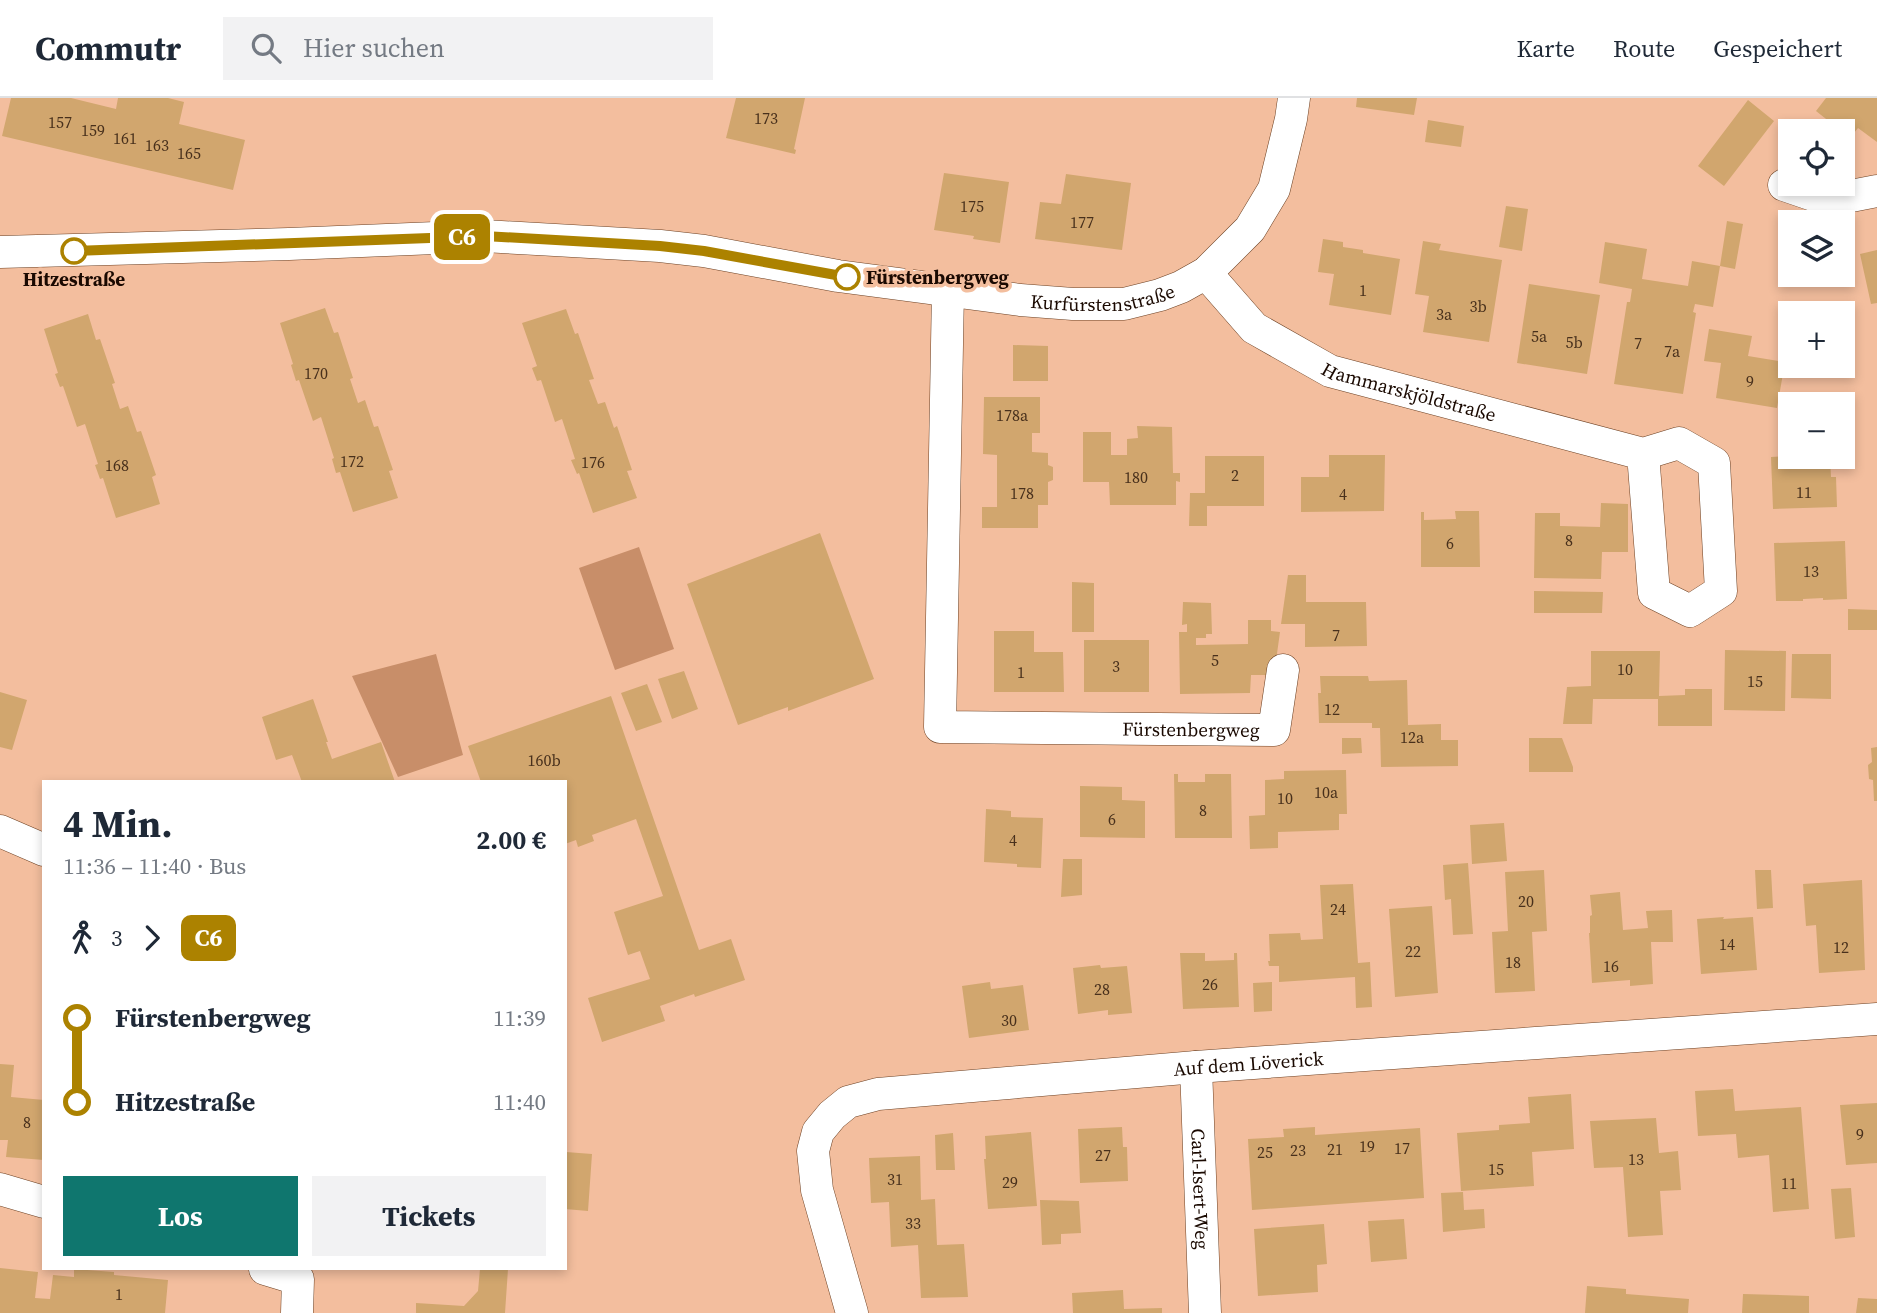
<!DOCTYPE html>
<html lang="de">
<head>
<meta charset="utf-8">
<style>
  body { margin:0; font-family:"Source Serif 4",serif; background:#f2f2f3; color:#1f2937; height:100vh; display:flex; flex-direction:column; font-size:26px; white-space:nowrap }
  * { box-sizing:border-box; margin:0 }
  p { font-size:23px; color:#747a83 }
  .icon { flex:none; width:38px; height:38px; fill:none; stroke:currentColor; stroke-width:2; stroke-linecap:round; stroke-linejoin:round }
  .map { position:relative; flex:1; overflow:hidden }
  .sheet { position:absolute; left:42px; top:682px; width:525px; height:490px; display:flex; flex-direction:column; background:#fff; border-radius:0px; box-shadow:0 4px 10px #0003 }
  .sheet>* { flex:none }
  .badge { padding:0 14px; border-radius:10px; font-size:24px; line-height:46px }
  .controls { position:absolute; left:1778px; top:21px; display:grid; gap:14px }
  .controls a { display:grid; place-items:center; width:77px; height:77px; border-radius:0px; background:#fff; box-shadow:0 4px 10px #0003; font-size:35px }
  .map>.badge { position:absolute; translate:-50% -50%; box-shadow:0 0 0 4px #fff }
  .legs { display:flex; align-items:center; gap:10px; height:77px; padding:0 21px; font-size:23px }
  .legs p { margin-inline-start:auto }
  .headline { display:flex; align-items:center; justify-content:space-between; height:119px; padding:0 21px }
  h1 { font-size:38px; font-weight:700; line-height:52px }
  .primary-button { display:flex; gap:14px; margin-top:auto; padding:14px 21px }
  .primary-button a { flex:1; height:80px; border-radius:0px; background:#0f766e; color:#fff; font-size:28px; font-weight:700; line-height:80px; text-align:center }
  .primary-button a+a { background:#f2f2f3; color:#1f2937 }
  ul { padding:0 21px; list-style:none }
  li { display:flex; align-items:center; gap:24px; height:84px; font-size:26px }
  li i { display:grid; place-items:center; width:10px; height:100%; margin:0 9px; background:currentColor }
  li i::after { content:''; width:18px; height:18px; margin:-9px; border:5px solid; border-radius:50%; background:#fff }
  li p { margin-inline-start:auto }
  li:first-child i { background:linear-gradient(#0000 50%,currentColor 0) }
  li:last-child i { background:linear-gradient(currentColor 50%,#0000 0) }
  header { display:flex; align-items:center; gap:42px; box-sizing:border-box; height:98px; padding:0 35px; background:#fff; border-bottom:2px solid #e0e1e3 }
  header strong { font-size:33px }
  nav { display:flex; gap:38px; margin-inline-start:auto; font-size:24px }
  .search { width:490px; height:63px; background:#f2f2f3; display:flex; align-items:center; gap:18px; box-sizing:border-box; padding:0 24px; border-radius:0px; color:#747a83; font-size:26px }
  .map>svg:first-child { display:block }
  .green { fill:#c88e69 }
  .building { fill:#d1a66e }
  .lines { fill:none; stroke-linecap:round; stroke-linejoin:round }
  .street-casing { stroke:#6d4123; stroke-width:33 }
  .street { stroke:#fff; stroke-width:32 }
  .line-1-casing { stroke:#fff; stroke-width:16 }
  .line-1 { stroke:#ac8200; stroke-width:10 }
  .stop-1-dot { fill:#fff; stroke:#ac8200; stroke-width:3.5 }
  .labels { text-anchor:middle; dominant-baseline:central; stroke-width:7; stroke-linejoin:round; paint-order:stroke }
  .number-label { font-size:16px; fill:#48301c }
  .stop-label { font-size:19px; font-weight:bold; fill:#1a0901; stroke:#f3be9e; text-anchor:start }
  .street-label { font-size:19px; fill:#1a0901; stroke:#f3be9e }
</style>
</head>
<body>
<header>
<strong>Commutr</strong>
<div class="search"><svg class="icon" aria-label="search" viewBox="0 0 24 24"><circle cx="10" cy="10" r="6"/><path d="M15 15l6 6"/></svg>Hier suchen</div>
<nav><a>Karte</a><a>Route</a><a>Gespeichert</a></nav>
</header>
<div class="map">
<svg width="1877" height="1215" viewBox="0 0 1877 1215">
  <rect width="100%" height="100%" fill="#f3be9e"/>
  <path class="green" d="M639,449L674,551L615,572L579,470Z
    M436,556L463,657L398,679L352,578Z"/>
  <path class="building" d="M11,0H71L116,11L118,0H168L184,4L179,26L245,42L233,92L2,38Z
    M736,0H805L794,51L796,52L795,56L726,40Z
    M1357,0H1417L1414,17L1356,9Z
    M1826,0H1877V44L1858,30L1850,40L1816,13Z
    M1748,2L1774,23L1724,88L1698,68Z
    M1428,22L1464,28L1461,49L1425,44Z
    M944,75L1009,84L1000,145L973,141L974,138L934,132Z
    M1066,76L1131,85L1122,152L1035,141L1040,104L1061,106Z
    M1506,108L1528,111L1522,153L1499,149Z
    M1727,123L1743,126L1735,171L1720,168Z
    M1323,141L1343,144V149L1363,152V155L1400,161L1391,217L1329,207L1334,176L1318,174Z
    M1423,143L1441,146L1439,152L1502,162L1489,244L1423,234L1429,198L1415,196Z
    M1605,144L1647,151L1642,181L1688,188L1692,163L1720,168L1713,209L1695,206L1693,214L1696,215L1683,296L1614,286L1627,204H1630L1632,191L1599,185Z
    M1877,152V205L1871,206L1860,156Z
    M1529,186L1600,197L1587,276L1517,265Z
    M325,210L334,235L338,234L353,280L350,281L358,305L365,302L374,329L378,328L393,372L389,373L398,400L353,414L340,374L336,375L332,361L334,360L321,319L313,323L299,282L296,283L291,267L293,266L280,225Z
    M566,211L575,236L578,235L594,281L589,282L598,306L605,304L614,330L617,328L632,372L627,373L637,400L593,415L579,375L577,376L571,362L575,361L562,321L555,324L541,282L537,283L532,270L537,268L522,225Z
    M88,216L96,242L100,241L115,285L112,286L120,311L128,308L137,334L141,333L156,377L152,379L160,406L116,420L103,380L100,381L95,367L98,366L85,326L77,329L63,288L60,289L55,276L58,275L44,231Z
    M1709,231L1752,238L1748,258L1785,264L1777,310L1716,300L1721,265L1704,263Z
    M1013,247L1048,248V283H1013Z
    M984,299H1040V335H1032V354L1048,355V367L1053,369V382L1048,384V407H1038V430H982V409H997V357L983,356Z
    M1137,328L1172,329L1173,375H1180V384L1176,383V407H1110L1109,384H1083V334H1111V357H1127V341L1138,340Z
    M1329,357H1385L1384,413L1301,414V379H1329Z
    M1205,358H1264V408H1207V428H1189L1190,395H1205Z
    M1790,358L1830,359L1831,379H1836L1837,409L1773,411L1771,359Z
    M1601,405L1628,406V454H1602L1601,481L1534,480L1535,415H1560V428L1600,429Z
    M1455,413H1479L1480,469H1421V414H1424V422L1456,421Z
    M820,435L874,581L788,613V609L738,627L687,486Z
    M1845,443L1847,501L1823,502V500L1803,501V503H1776L1774,445Z
    M1288,477H1306V504H1366L1367,548L1305,549V526H1281Z
    M1072,484L1094,485V534H1072Z
    M1534,493L1603,494L1602,515H1534Z
    M1183,504L1211,505L1212,536H1206V540H1196V547L1248,546V522H1271V533L1280,534L1274,577H1251L1250,595L1180,596L1179,534H1187V526L1182,527Z
    M1848,511L1877,512V532H1848Z
    M994,533H1034V554H1063L1064,594H994Z
    M1084,542H1149V594H1084Z
    M1725,552L1786,553L1785,613L1724,612Z
    M1591,553H1660L1659,598L1685,597V591H1712V628H1658V601H1593L1592,626H1563L1567,589L1591,588Z
    M1792,556H1831V601L1791,600Z
    M684,573L698,611L672,621L658,581Z
    M1320,578H1368L1369,583L1407,582L1408,627L1441,626V642H1458V668L1381,669L1380,630H1372V625H1319L1318,595H1321Z
    M647,586L662,624L636,633L621,595Z
    M0,594L27,602L12,652L0,649Z
    M611,598L699,852L731,841L745,882L695,899L694,896L660,908L665,923L602,944L588,900L650,881L640,853L628,857L614,814L663,798L636,721L592,737L594,743L578,749L576,742L565,746V684H481L468,648Z
    M313,601L328,644H326L332,661L381,644L395,684H302L292,657L276,662L262,619Z
    M1342,640H1361L1362,655L1342,656Z
    M1529,640H1562L1573,669V674H1529Z
    M1877,649V703H1874L1873,682L1869,681L1868,667L1872,664L1871,650Z
    M1346,672L1347,716H1339V732L1278,734V750L1250,751L1249,718L1265,717V682L1284,681V673Z
    M1174,676H1178V684H1205V676H1231L1232,740H1175Z
    M1080,688L1122,689V702L1145,703V740L1080,739Z
    M986,711L1011,713V719L1043,720L1041,770L1017,769V766L984,764Z
    M1504,725L1507,763L1472,766L1470,727Z
    M1063,761H1082V797L1061,799Z
    M1468,765L1473,836L1453,837L1451,801L1445,802L1443,767Z
    M1544,772L1547,833L1532,834L1535,893L1495,895L1492,834L1508,833L1505,774Z
    M1755,772H1771L1773,810L1757,811Z
    M1862,782L1865,872L1819,875L1816,827L1806,828L1803,786Z
    M1353,786L1358,865L1370,864L1372,909L1356,910L1355,879L1279,884V868H1269L1268,863H1270L1269,836L1300,835L1301,842L1323,841L1320,787Z
    M1620,794L1623,832L1648,830L1646,813L1672,812L1673,844H1651L1653,886L1630,888V882L1592,885L1589,835H1590V818L1592,817L1590,797Z
    M1432,808L1438,895L1395,899L1389,811Z
    M1724,819L1723,821L1753,819L1757,872L1701,876L1697,821Z
    M1180,855H1205V863L1234,862V855H1237L1239,909L1183,911Z
    M1100,867L1101,870L1127,868L1132,915L1108,917V912L1078,916L1073,870Z
    M990,884L991,891L1023,887L1029,932L969,940L962,888Z
    M1272,884V913L1254,914L1253,885Z
    M0,966L14,967L11,999L44,1002V1062L6,1059L8,1042H0Z
    M1733,991L1735,1013L1801,1009L1809,1111L1773,1114L1769,1057L1738,1060L1736,1036L1698,1038L1695,993Z
    M1571,996L1574,1051L1532,1054L1534,1088L1461,1093L1457,1035L1499,1032V1027L1530,1025L1528,999Z
    M1877,1005V1065L1846,1067L1840,1007Z
    M1656,1020L1659,1055L1678,1053L1681,1092L1660,1093L1663,1137L1628,1139L1623,1069L1594,1070L1590,1023Z
    M1122,1029L1123,1049H1127L1128,1083L1080,1085L1078,1031Z
    M1315,1029V1037L1420,1030L1424,1100L1252,1112L1248,1041L1284,1039L1283,1031Z
    M1031,1034L1037,1108L988,1111L984,1061H986L985,1038Z
    M953,1035L955,1072H936L935,1037Z
    M566,1054L592,1056L588,1113L565,1111Z
    M920,1058L921,1102L935,1101L937,1147L964,1146L968,1199L921,1200L918,1147L891,1149L889,1104L871,1105L869,1060Z
    M1851,1090L1855,1139L1835,1141L1831,1091Z
    M1463,1094L1464,1112L1484,1111L1485,1130L1443,1134L1441,1095Z
    M1040,1102L1079,1103L1081,1135L1061,1136V1146L1042,1147Z
    M1404,1121L1407,1161L1371,1164L1368,1123Z
    M1324,1126L1327,1166L1317,1167L1318,1194L1258,1198L1254,1131Z
    M0,1170L38,1174L35,1200L50,1201L53,1177L74,1179V1171L114,1174V1177L168,1182L165,1215H0Z
    M480,1171H508L505,1215H416V1205L464,1208L478,1193Z
    M1587,1188L1626,1191V1196L1689,1201L1688,1215H1585Z
    M1123,1192L1124,1211L1162,1210V1215H1073L1072,1195Z
    M1743,1196L1809,1198V1215H1742Z
    M1858,1200L1877,1201V1215H1856Z"/>
  <g class="lines">
    <g class="street-casing">
      <g id="street">
        <path d="M1784,87L1822,100L1851,98L1877,93"/>
        <path id="s1" d="M0,154L289,146L484,138L660,148L704,153L838,178L1020,202L1073,206H1124L1160,197L1181,189L1206,175L1250,131L1274,91L1291,21L1294,0"/>
        <path id="s2" d="M1206,175L1254,230L1330,273L1643,356L1654,495L1690,513L1721,493L1714,365L1679,345L1643,356"/>
        <path id="s3" d="M948,192L940,629L1274,632L1283,572"/>
        <path d="M0,733L44,752"/>
        <path id="s4" d="M1196,969L1205,1215"/>
        <path d="M0,1091L44,1104"/>
        <path d="M265,1171L298,1181L297,1215"/>
        <path id="s5" d="M852,1215L817,1092L813,1053L818,1034L832,1017L848,1004L878,996L1196,969L1877,921"/>
      </g>
    </g>
    <use href="#street" class="street"/>
  </g>
  <g class="lines">
    <g class="line-1-casing">
      <path id="line-1" d="M74,153L484,138L660,148L704,153L847,179"/>
    </g>
    <use href="#line-1" class="line-1"/>
  </g>
  <g class="stop-1-dot">
    <circle cx="74" cy="153" r="12"/>
    <circle cx="847" cy="179" r="12"/>
  </g>
  <g class="labels">
    <g class="number-label">
      <text x="766" y="20">173</text>
      <text x="60" y="24">157</text>
      <text x="93" y="32">159</text>
      <text x="125" y="40">161</text>
      <text x="157" y="47">163</text>
      <text x="189" y="55">165</text>
      <text x="972" y="108">175</text>
      <text x="1082" y="124">177</text>
      <text x="1363" y="192">1</text>
      <text x="1478" y="208">3b</text>
      <text x="1444" y="216">3a</text>
      <text x="1539" y="238">5a</text>
      <text x="1574" y="244">5b</text>
      <text x="1638" y="245">7</text>
      <text x="1672" y="253">7a</text>
      <text x="316" y="275">170</text>
      <text x="1750" y="283">9</text>
      <text x="1012" y="317">178a</text>
      <text x="352" y="363">172</text>
      <text x="593" y="364">176</text>
      <text x="117" y="367">168</text>
      <text x="1235" y="377">2</text>
      <text x="1136" y="379">180</text>
      <text x="1804" y="394">11</text>
      <text x="1022" y="395">178</text>
      <text x="1343" y="396">4</text>
      <text x="1569" y="442">8</text>
      <text x="1450" y="445">6</text>
      <text x="1811" y="473">13</text>
      <text x="1336" y="537">7</text>
      <text x="1215" y="562">5</text>
      <text x="1116" y="568">3</text>
      <text x="1625" y="571">10</text>
      <text x="1021" y="574">1</text>
      <text x="1755" y="583">15</text>
      <text x="1332" y="611">12</text>
      <text x="1412" y="639">12a</text>
      <text x="544" y="662">160b</text>
      <text x="1326" y="694">10a</text>
      <text x="1285" y="700">10</text>
      <text x="1203" y="712">8</text>
      <text x="1112" y="721">6</text>
      <text x="1013" y="742">4</text>
      <text x="1526" y="803">20</text>
      <text x="1338" y="811">24</text>
      <text x="1727" y="846">14</text>
      <text x="1841" y="849">12</text>
      <text x="1413" y="853">22</text>
      <text x="1513" y="864">18</text>
      <text x="1611" y="868">16</text>
      <text x="1210" y="886">26</text>
      <text x="1102" y="891">28</text>
      <text x="1009" y="922">30</text>
      <text x="27" y="1024">8</text>
      <text x="1860" y="1036">9</text>
      <text x="1367" y="1048">19</text>
      <text x="1402" y="1050">17</text>
      <text x="1335" y="1051">21</text>
      <text x="1298" y="1052">23</text>
      <text x="1265" y="1054">25</text>
      <text x="1103" y="1057">27</text>
      <text x="1636" y="1061">13</text>
      <text x="1496" y="1071">15</text>
      <text x="895" y="1081">31</text>
      <text x="1010" y="1084">29</text>
      <text x="1789" y="1085">11</text>
      <text x="913" y="1125">33</text>
      <text x="119" y="1196">1</text>
    </g>
    <g class="stop-label">
      <text x="866" y="179">Fürstenbergweg</text>
      <text x="74" y="181" text-anchor="middle">Hitzestraße</text>
    </g>
    <g class="street-label">
      <text stroke="none"><textPath href="#s1" startOffset="1108">Kurfürstenstraße</textPath></text>
      <text stroke="none"><textPath href="#s2" startOffset="242">Hammarskjöldstraße</textPath></text>
      <text stroke="none"><textPath href="#s3" startOffset="688">Fürstenbergweg</textPath></text>
      <text stroke="none"><textPath href="#s5" startOffset="632">Auf dem Löverick</textPath></text>
      <text stroke="none"><textPath href="#s4" startOffset="122">Carl-Isert-Weg</textPath></text>
    </g>
  </g>
</svg>
<div class="controls">
<a><svg class="icon" aria-label="locate" viewBox="0 0 24 24"><circle cx="12" cy="12" r="6"/><path d="M12 2v4M12 18v4M2 12h4M18 12h4"/></svg></a>
<a><svg class="icon" aria-label="layers" viewBox="0 0 24 24"><path d="M12 4l9 5-9 5-9-5zM3 14l9 5 9-5"/></svg></a>
<a>+</a>
<a>−</a>
</div>
<b class="badge" style="left:462px;top:139px;background:#ac8200;color:#fff">C6</b>
<section class="sheet">
<div class="headline"><div><h1>4 Min.</h1><p>11:36 – 11:40 · Bus</p></div><b>2.00 €</b></div>
<div class="legs"><svg class="icon" aria-label="walk" viewBox="0 0 24 24"><circle cx="13" cy="4" r="2"/><path d="M13 8l-2 6 4 7M11 14l-3 7M7 12l3-4h3l4 4"/></svg>3<svg class="icon" aria-label="forward" viewBox="0 0 24 24"><path d="M9 5l7 7-7 7"/></svg><b class="badge" style="background:#ac8200;color:#fff">C6</b></div>
<ul>
<li><i style="color:#ac8200"></i><b>Fürstenbergweg</b><p>11:39</p></li>
<li><i style="color:#ac8200"></i><b>Hitzestraße</b><p>11:40</p></li>
</ul>
<div class="primary-button"><a>Los</a><a>Tickets</a></div>
</section>
</div>
</body>
</html>
